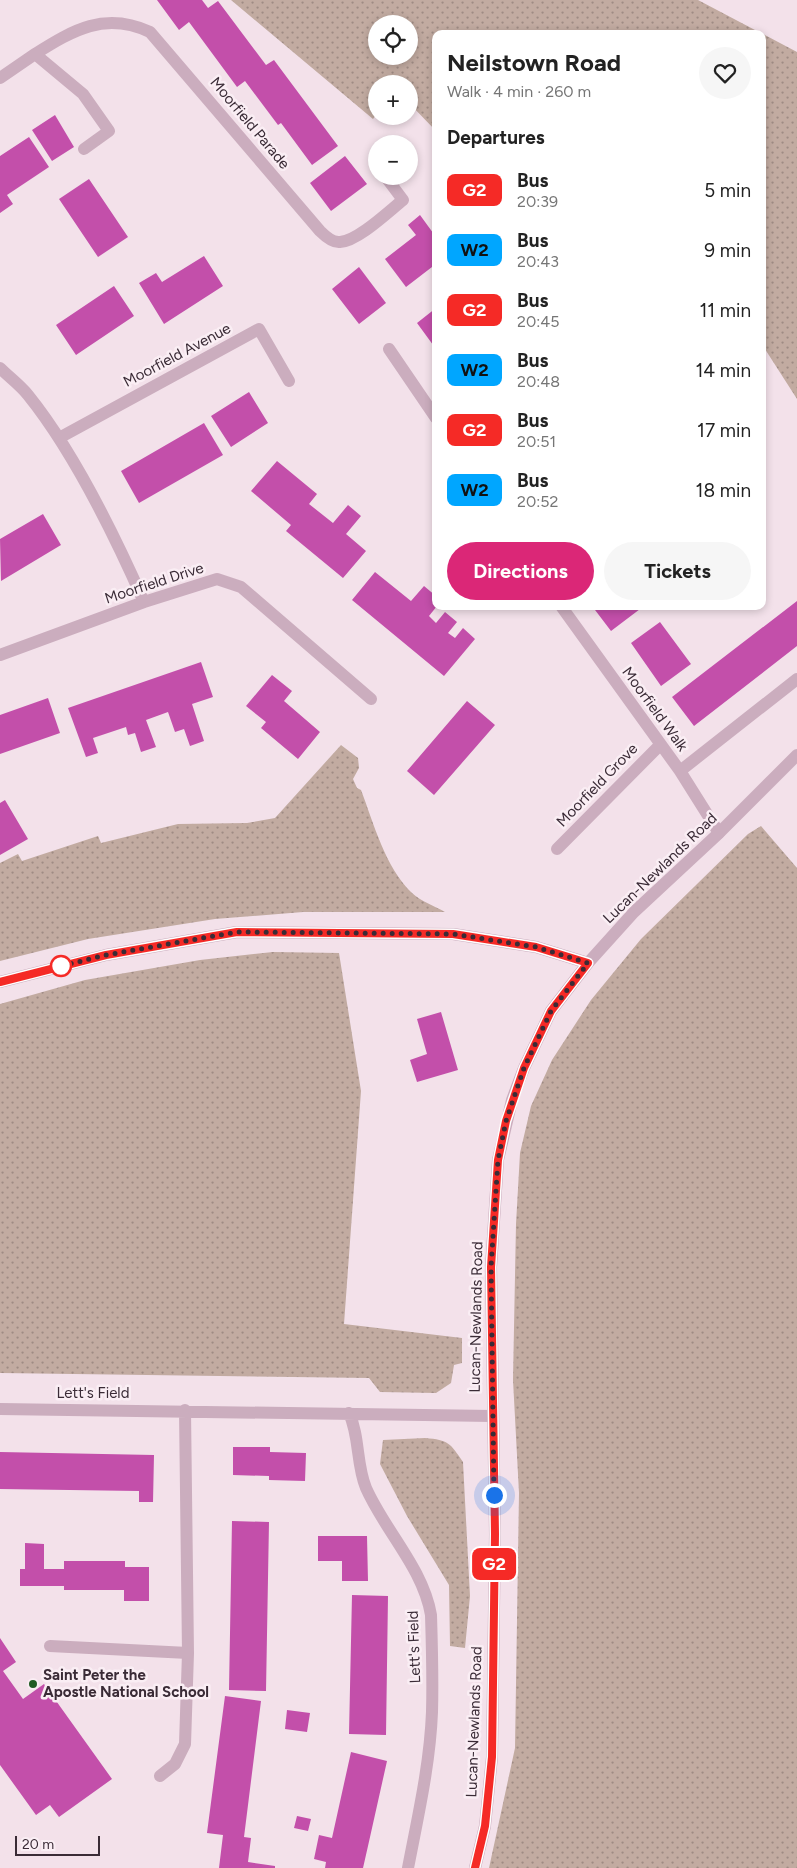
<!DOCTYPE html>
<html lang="en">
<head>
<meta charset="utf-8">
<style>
  body { margin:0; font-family:Figtree,sans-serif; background:#f6f6f6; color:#222; height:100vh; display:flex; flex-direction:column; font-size:19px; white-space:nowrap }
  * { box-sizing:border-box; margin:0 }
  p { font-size:16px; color:#767676 }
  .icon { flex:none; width:28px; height:28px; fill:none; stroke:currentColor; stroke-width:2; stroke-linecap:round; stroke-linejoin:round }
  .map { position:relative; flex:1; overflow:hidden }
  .drawer { position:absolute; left:432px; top:30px; width:334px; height:580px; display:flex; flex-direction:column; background:#fff; border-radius:10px; box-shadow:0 2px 8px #0003 }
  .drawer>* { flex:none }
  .badge { padding:0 10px; border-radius:8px; font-size:18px; line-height:32px }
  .fabs { position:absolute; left:368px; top:15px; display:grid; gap:10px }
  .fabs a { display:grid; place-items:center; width:50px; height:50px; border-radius:50%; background:#fff; box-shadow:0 2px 8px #0003; font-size:25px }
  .scale { position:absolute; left:15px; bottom:12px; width:85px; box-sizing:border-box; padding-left:5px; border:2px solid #3a2b36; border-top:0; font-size:14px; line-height:18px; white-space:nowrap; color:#3a2b36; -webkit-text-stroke:4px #faeef4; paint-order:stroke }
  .you { position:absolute; width:25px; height:25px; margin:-12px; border:4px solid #fff; border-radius:50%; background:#1a73e8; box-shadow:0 0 0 8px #1a73e833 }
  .map>.badge { position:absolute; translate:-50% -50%; box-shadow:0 0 0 2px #fff }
  h2 { padding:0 15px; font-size:19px; line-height:45px }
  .round { display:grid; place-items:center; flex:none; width:52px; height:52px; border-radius:26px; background:#f6f6f6 }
  .headline { display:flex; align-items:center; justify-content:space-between; height:85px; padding:0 15px }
  h1 { font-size:24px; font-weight:700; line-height:38px }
  .button { display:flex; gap:10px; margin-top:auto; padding:10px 15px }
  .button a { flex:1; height:58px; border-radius:30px; background:#db2777; color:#fff; font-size:20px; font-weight:700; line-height:58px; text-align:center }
  .button a+a { background:#f6f6f6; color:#222 }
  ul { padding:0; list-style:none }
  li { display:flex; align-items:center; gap:15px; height:60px; padding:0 15px }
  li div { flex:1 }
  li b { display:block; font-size:19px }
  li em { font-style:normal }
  li .badge { min-width:55px; font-weight:700; text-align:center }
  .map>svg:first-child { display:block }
  .grass { fill:url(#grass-dots); fill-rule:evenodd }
  .building { fill:#c34faa }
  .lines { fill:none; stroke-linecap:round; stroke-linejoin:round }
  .minor { stroke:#cbadbe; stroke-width:12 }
  .tertiary { stroke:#cbadbe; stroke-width:12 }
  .line-casing { stroke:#fff; stroke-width:11 }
  .line { stroke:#f52a26; stroke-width:8 }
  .walk { stroke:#3a2b36; stroke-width:5; stroke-dasharray:0 9 }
  .stop-dot { fill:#fff; stroke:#f52a26; stroke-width:2.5 }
  .poi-dot { fill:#215b23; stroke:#faeef4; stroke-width:2 }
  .labels { text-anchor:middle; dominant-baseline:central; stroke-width:5; stroke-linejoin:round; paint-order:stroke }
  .street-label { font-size:15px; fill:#3a2b36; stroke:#faeef4 }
  .poi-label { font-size:15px; font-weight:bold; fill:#3a2b36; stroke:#faeef4; text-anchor:start }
</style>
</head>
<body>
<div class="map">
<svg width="797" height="1868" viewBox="0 0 797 1868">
  <defs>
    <pattern id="grass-dots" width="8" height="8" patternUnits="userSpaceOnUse" patternTransform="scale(1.25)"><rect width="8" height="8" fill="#c2aba1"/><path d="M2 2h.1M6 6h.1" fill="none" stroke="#9f8b84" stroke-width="1.8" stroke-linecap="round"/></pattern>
  </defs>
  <rect width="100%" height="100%" fill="#f3e1ea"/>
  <path class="grass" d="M231,0H698L797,52V399L763,346L762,34H436V131L409,103V84H376V115L373,119ZM376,24H409V56H376Z
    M341,745L358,758L359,768L353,779L357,788L361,790C374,824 385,867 412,893C420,901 435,906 445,912H303L215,919L88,939L0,961V863L18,854L22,861L98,836L101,843L178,824L247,823L275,818Z
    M761,826L797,868V1868H489L515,1748L519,1493L513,1380L516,1224L520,1153L531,1106L552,1060L591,1000L641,939L748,834Z
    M273,952L339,953L361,1091L344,1324L462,1338V1363L454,1365L451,1383L436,1393L380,1392L369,1378L0,1373V1004L85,980L200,960Z
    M425,1438C449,1440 450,1443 463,1462L470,1596L465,1648L450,1646L449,1585L407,1516L380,1464L383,1440Z"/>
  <path class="building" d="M157,0H202L208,8L218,1L266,65L274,60L338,146L312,165L281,123L278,125L245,81L237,87L189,22L179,30Z
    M55,115L74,147L52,161L32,130Z
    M29,137L49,167L7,195L13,204L0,213V156Z
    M345,156L367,184L331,211L310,183Z
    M89,179L128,237L98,257L59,199Z
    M420,215L436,237V273L432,267L406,287L385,259L416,235L408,225Z
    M204,256L223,286L164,324L139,283L156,273L162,282Z
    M359,267L386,303L359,324L332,289Z
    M114,286L134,316L76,355L56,325Z
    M436,308V349L417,323Z
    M249,392L268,423L231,447L211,416Z
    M204,423L223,455L139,503L121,471Z
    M277,461L317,494L309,504L333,523L348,505L361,516L346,534L366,551L343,578L286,531L291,525L251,491Z
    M43,514L61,545L1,581L0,539Z
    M375,572L411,601L424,586L436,596L437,606L429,616L436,623L445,612L457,622L448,633L455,638L463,628L475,639L444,676L352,600Z
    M797,601V646L694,726L672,697Z
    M592,606H644L611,631Z
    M660,622L691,664L661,686L631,643Z
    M201,662L213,697L192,704L204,741L190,746L184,729L175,732L168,712L146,720L156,747L141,752L135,733L128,735L126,727L93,738L98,753L86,757L68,708Z
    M272,675L292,691L284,701L320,732L298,759L261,728L266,722L246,706Z
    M48,698L60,733L0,754V715Z
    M467,701L495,725L434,795L407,771Z
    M5,800L28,839L0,855V803Z
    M441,1012L458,1070L417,1082L410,1060L427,1054L417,1019Z
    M233,1447H270V1452L306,1453L305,1481L269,1480V1476L233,1475Z
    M0,1452L154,1455L153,1502H139V1491L0,1489Z
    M232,1521L269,1522L266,1691L229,1690Z
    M318,1536H367L368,1581H342V1561H318Z
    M25,1543L44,1544V1569H64V1561H125V1567H149V1601H124V1590H64V1586H20V1569H25Z
    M352,1595L388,1596L386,1735L349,1734Z
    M0,1638L16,1662L3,1671L23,1699L44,1684L112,1779L59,1817L50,1805L36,1815L0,1765Z
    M225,1696L261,1701L244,1837L251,1838L248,1862L275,1866V1868H219L223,1835L207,1833Z
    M287,1710L310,1713L307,1732L285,1729Z
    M351,1752L387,1761L368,1846L363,1868H325L326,1862L314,1859L319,1835L332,1838Z
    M297,1816L311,1819L308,1831L294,1828Z"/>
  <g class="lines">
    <path class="minor" d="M35,54C73,30 105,11 150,32L320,231C325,236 333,243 340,242C358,241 389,211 403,200L385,176
      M0,78L35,54L83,94L109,131L84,149
      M389,349L436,418
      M0,368C9,377 20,385 28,395C74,452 114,534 144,602
      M59,438L259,329L289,381
      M561,606L680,771L719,833
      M0,655L144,602L217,579L241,587L371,699
      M680,771L797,679
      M557,849L660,745
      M0,1409L492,1416
      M349,1413C360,1437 356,1464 366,1488C385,1531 423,1568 431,1615C432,1647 433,1679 432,1712C430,1764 418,1816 408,1868
      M50,1646L188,1653
      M160,1776L175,1764L185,1744L188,1653L185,1410"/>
    <path class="tertiary" d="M0,982L106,955L237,932L453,934L536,947L588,963
      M475,1868L485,1826L492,1757L495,1534L491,1267L498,1160L512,1100L524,1068L551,1011L588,963L634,912L719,833L797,755"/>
  </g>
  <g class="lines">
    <g class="line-casing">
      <path id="line" d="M0,982L106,955L237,932L453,934L536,947L588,963L551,1011L524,1068L506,1121L498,1160L491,1267L495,1534L492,1757L485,1826L475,1868"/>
    </g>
    <use href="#line" class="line"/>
    <path class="walk" d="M61,966L53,968L106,955L237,932L453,934L536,947L588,963L551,1011L524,1068L506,1121L498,1160L491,1267L494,1495"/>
  </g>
  <circle class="stop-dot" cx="61" cy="966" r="10"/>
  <circle class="poi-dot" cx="33" cy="1684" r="5"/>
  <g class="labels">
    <g class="street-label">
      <text transform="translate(250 123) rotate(50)">Moorfield Parade</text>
      <text transform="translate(177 355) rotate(-28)">Moorfield Avenue</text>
      <text transform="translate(154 583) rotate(-18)">Moorfield Drive</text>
      <text transform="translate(655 709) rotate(54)">Moorfield Walk</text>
      <text transform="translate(597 785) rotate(-46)">Moorfield Grove</text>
      <text transform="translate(660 868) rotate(-44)">Lucan-Newlands Road</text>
      <text transform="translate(476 1317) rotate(-89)">Lucan-Newlands Road</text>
      <text x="93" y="1393">Lett's Field</text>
      <text transform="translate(414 1647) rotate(-92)">Lett's Field</text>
      <text transform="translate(474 1722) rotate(-88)">Lucan-Newlands Road</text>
    </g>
    <g class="poi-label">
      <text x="43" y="1675">Saint Peter the<tspan x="43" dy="17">Apostle National School</tspan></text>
    </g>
  </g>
</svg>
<div class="fabs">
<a><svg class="icon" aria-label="locate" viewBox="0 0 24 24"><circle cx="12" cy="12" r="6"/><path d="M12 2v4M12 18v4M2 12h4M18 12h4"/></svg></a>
<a>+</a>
<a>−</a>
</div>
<div class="scale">20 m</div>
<div class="you" style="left:494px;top:1495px"></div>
<b class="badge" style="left:494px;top:1564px;background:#f52a26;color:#fff">G2</b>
<section class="drawer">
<div class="headline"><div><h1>Neilstown Road</h1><p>Walk · 4 min · 260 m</p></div><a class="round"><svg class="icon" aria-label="heart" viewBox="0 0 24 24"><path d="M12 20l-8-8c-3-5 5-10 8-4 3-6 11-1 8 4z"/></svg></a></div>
<h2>Departures</h2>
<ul>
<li><span class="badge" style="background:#f52a26;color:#fff">G2</span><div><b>Bus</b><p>20:39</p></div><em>5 min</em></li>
<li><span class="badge" style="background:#00a6ff;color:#111">W2</span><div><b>Bus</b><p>20:43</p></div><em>9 min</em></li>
<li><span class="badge" style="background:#f52a26;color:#fff">G2</span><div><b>Bus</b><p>20:45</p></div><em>11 min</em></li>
<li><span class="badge" style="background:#00a6ff;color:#111">W2</span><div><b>Bus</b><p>20:48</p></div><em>14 min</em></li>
<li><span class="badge" style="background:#f52a26;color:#fff">G2</span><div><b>Bus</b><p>20:51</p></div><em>17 min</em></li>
<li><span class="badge" style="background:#00a6ff;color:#111">W2</span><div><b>Bus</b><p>20:52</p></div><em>18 min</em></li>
</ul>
<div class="button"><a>Directions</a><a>Tickets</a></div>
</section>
</div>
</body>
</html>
